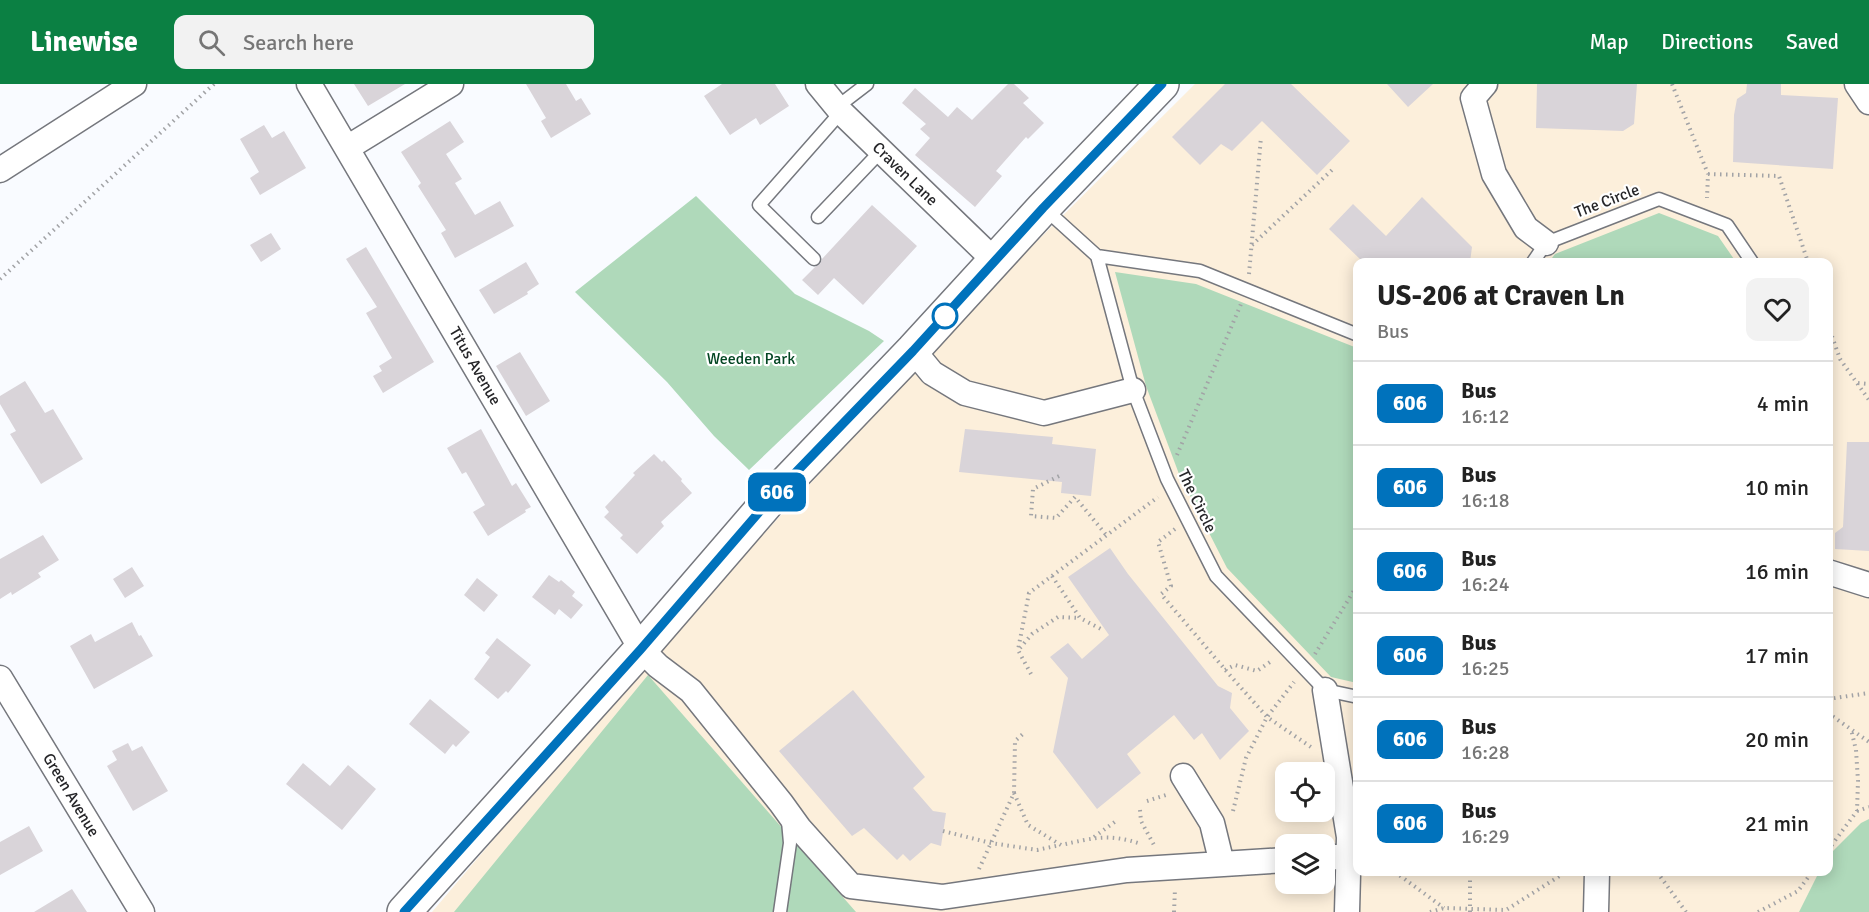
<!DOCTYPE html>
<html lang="en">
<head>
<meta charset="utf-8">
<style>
  body { margin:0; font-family:Signika,sans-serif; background:#f2f2f2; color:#222; height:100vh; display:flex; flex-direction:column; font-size:22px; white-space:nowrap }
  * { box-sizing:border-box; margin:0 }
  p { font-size:20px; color:#767676 }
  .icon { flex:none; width:33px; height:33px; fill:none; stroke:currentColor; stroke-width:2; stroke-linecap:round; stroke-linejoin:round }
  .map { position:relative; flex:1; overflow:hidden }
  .drawer { position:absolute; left:1353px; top:174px; width:480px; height:618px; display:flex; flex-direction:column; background:#fff; border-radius:12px; box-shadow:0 3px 15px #0003 }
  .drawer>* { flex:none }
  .badge { padding:0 12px; border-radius:9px; font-size:21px; line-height:39px }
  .tools { position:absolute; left:1275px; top:678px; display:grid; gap:12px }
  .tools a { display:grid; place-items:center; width:60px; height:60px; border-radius:12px; background:#fff; box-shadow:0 3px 15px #0003; font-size:30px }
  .map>.badge { position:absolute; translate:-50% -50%; box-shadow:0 0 0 3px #fff }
  .round { display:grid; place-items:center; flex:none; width:63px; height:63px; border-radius:12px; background:#f2f2f2 }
  .overview { display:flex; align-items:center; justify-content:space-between; height:102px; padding:0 24px }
  h1 { font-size:28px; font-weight:800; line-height:45px }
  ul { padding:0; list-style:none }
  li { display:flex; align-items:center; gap:18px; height:84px; padding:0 24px; border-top:2px solid #e0e0e0 }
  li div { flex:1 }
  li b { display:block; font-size:22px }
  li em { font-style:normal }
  li .badge { min-width:66px; font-weight:700; text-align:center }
  header { display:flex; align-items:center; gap:36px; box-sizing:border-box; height:84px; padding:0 30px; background:#0b8043; color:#fff }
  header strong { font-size:28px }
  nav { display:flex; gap:33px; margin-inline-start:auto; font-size:21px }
  .search { width:420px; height:54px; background:#f2f2f2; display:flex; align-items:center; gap:15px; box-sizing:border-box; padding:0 21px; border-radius:12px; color:#767676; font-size:22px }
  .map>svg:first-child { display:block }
  .education { fill:#fcefdb; fill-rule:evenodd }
  .green { fill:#afd9ba }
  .building { fill:#d9d4d9 }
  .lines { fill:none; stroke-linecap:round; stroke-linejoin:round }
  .service-casing { stroke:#75777d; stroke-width:15 }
  .minor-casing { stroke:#75777d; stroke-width:27 }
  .trunk-casing { stroke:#75777d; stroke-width:36 }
  .path { stroke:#a2a3a6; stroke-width:4; stroke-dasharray:1.5 4.5; stroke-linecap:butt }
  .service { stroke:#fff; stroke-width:12 }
  .minor { stroke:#fff; stroke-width:24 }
  .trunk { stroke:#fff; stroke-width:33 }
  .line-casing { stroke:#fff; stroke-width:14 }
  .line { stroke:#0072bc; stroke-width:9 }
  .stop-dot { fill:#fff; stroke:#0072bc; stroke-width:3 }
  .labels { text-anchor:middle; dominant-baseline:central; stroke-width:4.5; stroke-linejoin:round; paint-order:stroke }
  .street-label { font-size:16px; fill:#262629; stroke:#fff }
  .park-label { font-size:16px; fill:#034623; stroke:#fff }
</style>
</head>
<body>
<header>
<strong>Linewise</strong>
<div class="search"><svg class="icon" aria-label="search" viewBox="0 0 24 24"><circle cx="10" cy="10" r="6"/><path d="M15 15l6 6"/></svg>Search here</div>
<nav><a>Map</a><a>Directions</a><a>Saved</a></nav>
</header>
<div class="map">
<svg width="1869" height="828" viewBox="0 0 1869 828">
  <rect width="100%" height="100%" fill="#f9fbff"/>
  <path class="education" d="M1195,0H1869V828H432L633,591L1007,187ZM1358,178H1828V788H1358ZM1286,688H1324V728H1286ZM1286,760H1324V800H1286Z"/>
  <path class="green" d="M696,112L795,210L869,247L884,257L749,386L714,352L667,298L575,208Z
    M1659,129L1718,152L1736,178H1549L1555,170Z
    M1115,188L1196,200L1357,264V599L1331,593L1227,484L1179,390L1146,302Z
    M648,591L856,828H454Z
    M1869,735V828H1799L1819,788H1828L1829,771L1861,739Z"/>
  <path class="building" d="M354,0H405L368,22Z
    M526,0H566L576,17L581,14L591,30L551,54L541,37L546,34Z
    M722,0H775L789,22L760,41L756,34L730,51L704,12Z
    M1008,0H1014L1029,14L1023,19L1044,39L1028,55L1026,53L996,87L1002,92L975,123L915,71L930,54L920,45L926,40L902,19L915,4L948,33L957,23L972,36Z
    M1225,0H1291L1350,57L1317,91L1262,37L1232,67L1221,60L1200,81L1172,53Z
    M1387,0H1433L1408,23Z
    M1537,0H1637L1634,40L1623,47L1536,44Z
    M1747,0H1781V11L1838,14L1833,85L1733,78L1734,31L1737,15L1746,9Z
    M450,37L464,58L446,70L462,95L455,99L475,131L500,117L514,142L455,174L441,149L446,146L418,102L421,99L401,68Z
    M264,41L272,54L284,47L306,84L260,111L250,94L259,88L240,55Z
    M1422,113L1472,163L1470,178H1442L1433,174L1428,178H1363L1329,145L1353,120L1386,152Z
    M872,121L917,162L863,221L834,194L818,211L802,196L815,183L820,180L822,175Z
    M271,149L281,165L261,178L250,161Z
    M366,163L434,278L383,309L373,292L382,287L379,282L392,274L366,229L377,223L346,175Z
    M526,178L539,200L527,208L528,210L494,230L479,206Z
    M520,268L550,317L526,332L496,282Z
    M25,297L45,329L53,325L83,375L41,400L10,350L16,347L0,320V312Z
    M481,345L512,402L516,399L531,423L525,426L526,428L488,452L473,428L485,421L466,388L462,390L447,364Z
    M965,345L1053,353L1052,360L1096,365L1091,412L1061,409L1062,398L959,388Z
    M1847,358H1869V467L1835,465V449L1843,443Z
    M654,370L662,378L664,376L682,395L681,397L692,409L661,438L664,442L637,470L620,454L623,451L604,433L609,428L605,423L635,391L633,389Z
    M43,451L59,476L38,489L41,493L12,511L11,508L0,515V475Z
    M1110,464L1128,490L1218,602L1232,609L1230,624L1249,647L1220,676L1202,649L1194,656L1174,631L1127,670L1141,689L1097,725L1053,668L1068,594L1050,573L1068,559L1082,575L1109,551L1068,493Z
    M132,483L144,502L125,514L113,495Z
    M549,491L559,498L561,496L575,508L572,512L583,521L571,535L559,525L555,531L532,513Z
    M477,494L498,511L484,528L464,511Z
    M132,538L139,552L141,551L153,572L94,605L70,562L91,550L95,558Z
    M497,554L531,581L508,609L506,607L498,615L474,595L490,573L485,569Z
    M853,606L925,693L913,704L933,727L946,729L941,762L931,759L910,777L903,770L897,776L864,744L852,752L779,667Z
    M430,615L470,648L456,663L453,660L445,670L409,640Z
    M128,659L132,667L142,662L168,707L133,727L107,682L117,676L112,667Z
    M303,679L330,702L348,681L376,705L342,746L286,700Z
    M29,742L43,767L0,791V758Z
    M72,805L87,828H34Z"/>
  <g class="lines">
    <g class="service-casing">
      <path id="service" d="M837,23L867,0
        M1044,124L1097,172L1133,306L1167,395L1216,492L1325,606L1358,613
        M818,133L881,67
        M1097,172L1200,187L1358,251
        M814,175L759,121L841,28
        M1533,178L1546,159L1659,115L1727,141L1752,178
        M780,828L790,759L788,737"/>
    </g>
    <g class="minor-casing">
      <path id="minor" d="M309,0L641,565L658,582L691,607L781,719L799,744L851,802L942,813L1127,786L1286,776
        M818,0L841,28L995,177
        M1485,0L1473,14L1494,90L1526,144L1546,159
        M1857,0L1869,18
        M347,64L451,0
        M0,86L134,0
        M913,266L932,289L965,309L1044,329L1133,306
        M1828,488L1869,501
        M0,594L142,828
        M1325,606L1349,753L1347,828
        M1183,692L1212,739L1222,780
        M1324,774L1348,772
        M1596,828L1597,788"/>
    </g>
    <g class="trunk-casing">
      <path id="trunk" d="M404,828L641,565L773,412L913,266L1043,124L1162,0"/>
    </g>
    <path class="path" d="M1672,0L1708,90L1707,114
      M1708,90L1779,92L1808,178
      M1252,161L1332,86
      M1249,190L1261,53
      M0,195L214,0
      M1828,241L1840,275L1869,316
      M1858,299L1869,300
      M1177,371L1241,220
      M1059,392L1033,405L1031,432L1056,434L1075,413L1107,452
      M1175,445L1158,458L1171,502L1161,510L1228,589L1267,633L1311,663
      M1052,492L1080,534L1101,545
      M1020,564L1032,550L1058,533L1079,534
      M1315,570L1358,500
      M1225,586L1235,581L1257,587L1273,576
      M1031,590L1018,566L1029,509L1158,413
      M1828,615L1869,609
      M1828,629L1869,658
      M1014,709L1028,741L1061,761C1093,754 1109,749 1141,760
      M1147,717L1169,710
      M1140,726L1141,737L1154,761
      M1233,727L1246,674L1267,633L1294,598
      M1857,727L1869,723
      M943,747L991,759L1037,766L1060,761
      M1094,753L1116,737
      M1828,766L1857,727L1858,697L1856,666L1851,645
      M979,785L1014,709L1015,657L1025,648
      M1395,788L1444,824
      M1657,788L1686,828
      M1174,828L1175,805
      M1430,828L1444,824L1506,826L1566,788
      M1470,828V788
      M1758,828L1798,807L1812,788"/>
    <use href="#service" class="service"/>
    <use href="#minor" class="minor"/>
    <use href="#trunk" class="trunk"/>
  </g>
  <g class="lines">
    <g class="line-casing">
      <path id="line" d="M404,828L641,565L773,412L913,267L1043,124L1162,0"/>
    </g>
    <use href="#line" class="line"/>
  </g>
  <circle class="stop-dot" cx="945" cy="232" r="12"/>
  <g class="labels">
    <g class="street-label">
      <text transform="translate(905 90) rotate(44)">Craven Lane</text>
      <text transform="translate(1607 117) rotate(-21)">The Circle</text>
      <text transform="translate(475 282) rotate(60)">Titus Avenue</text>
      <text transform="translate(1197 417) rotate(64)">The Circle</text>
      <text transform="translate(71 711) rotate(59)">Green Avenue</text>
    </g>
    <g class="park-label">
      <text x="751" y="275">Weeden Park</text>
    </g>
  </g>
</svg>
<div class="tools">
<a><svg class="icon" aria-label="locate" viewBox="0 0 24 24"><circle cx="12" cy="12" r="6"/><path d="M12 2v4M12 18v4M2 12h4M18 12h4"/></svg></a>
<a><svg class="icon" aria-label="layers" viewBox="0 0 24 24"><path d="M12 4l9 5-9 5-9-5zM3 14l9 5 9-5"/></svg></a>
</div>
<b class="badge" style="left:777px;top:408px;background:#0072bc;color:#fff">606</b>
<section class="drawer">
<div class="overview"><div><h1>US-206 at Craven Ln</h1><p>Bus</p></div><a class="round"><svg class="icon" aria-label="heart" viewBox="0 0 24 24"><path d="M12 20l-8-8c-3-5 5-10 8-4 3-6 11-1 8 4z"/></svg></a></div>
<ul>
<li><span class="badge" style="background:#0072bc;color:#fff">606</span><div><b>Bus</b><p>16:12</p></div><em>4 min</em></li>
<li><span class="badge" style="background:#0072bc;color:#fff">606</span><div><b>Bus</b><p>16:18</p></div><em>10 min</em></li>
<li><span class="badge" style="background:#0072bc;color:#fff">606</span><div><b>Bus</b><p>16:24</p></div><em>16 min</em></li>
<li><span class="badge" style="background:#0072bc;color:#fff">606</span><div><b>Bus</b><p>16:25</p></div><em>17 min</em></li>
<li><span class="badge" style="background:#0072bc;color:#fff">606</span><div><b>Bus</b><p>16:28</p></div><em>20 min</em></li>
<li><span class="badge" style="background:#0072bc;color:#fff">606</span><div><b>Bus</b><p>16:29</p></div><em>21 min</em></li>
</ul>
</section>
</div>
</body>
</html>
